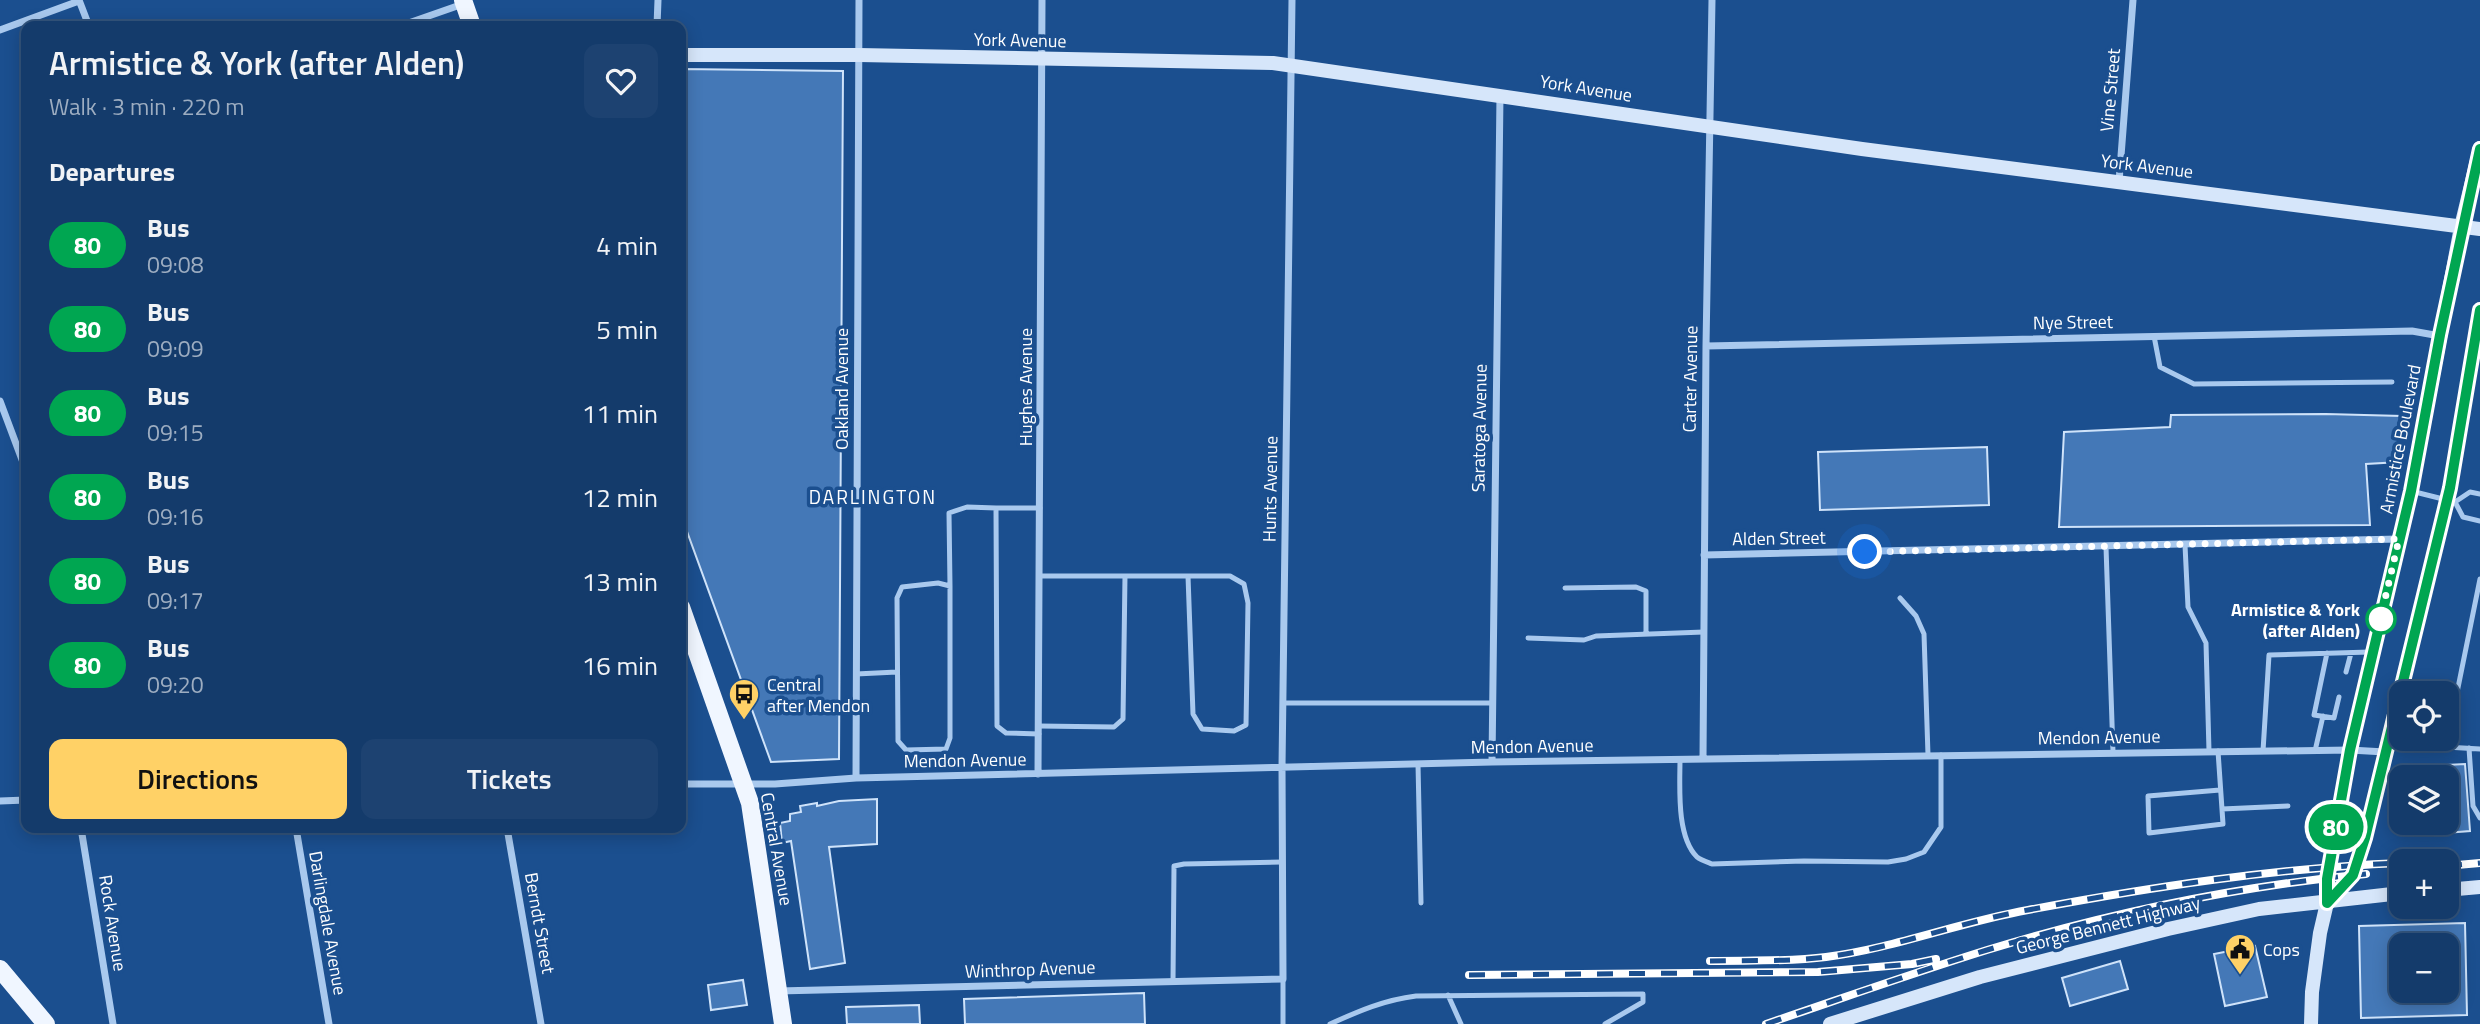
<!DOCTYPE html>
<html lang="en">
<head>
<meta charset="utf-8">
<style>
  body { margin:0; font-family:"Titillium Web",sans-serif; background:#1d4271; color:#f1f3f6; height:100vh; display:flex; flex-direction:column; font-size:26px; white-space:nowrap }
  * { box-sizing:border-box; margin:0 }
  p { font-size:23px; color:#9dadc1 }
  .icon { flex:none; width:38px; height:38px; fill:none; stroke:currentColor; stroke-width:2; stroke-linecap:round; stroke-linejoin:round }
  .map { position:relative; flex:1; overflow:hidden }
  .side { position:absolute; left:21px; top:21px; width:665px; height:812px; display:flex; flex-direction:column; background:#143b6b; border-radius:14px; box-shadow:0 4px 18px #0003,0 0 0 2px #33557e }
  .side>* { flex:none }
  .badge { padding:0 14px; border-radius:23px; font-size:24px; line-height:46px }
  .tools { position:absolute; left:2389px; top:681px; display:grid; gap:14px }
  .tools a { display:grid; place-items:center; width:70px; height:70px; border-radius:14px; background:#143b6b; box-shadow:0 4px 18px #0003,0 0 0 2px #33557e; font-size:35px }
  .you { position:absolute; width:35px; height:35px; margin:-18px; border:5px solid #fff; border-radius:50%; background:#1a73e8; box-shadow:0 0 0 10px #1a73e833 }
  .map>.badge { position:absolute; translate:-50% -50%; box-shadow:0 0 0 4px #fff }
  h2 { padding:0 28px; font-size:26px; line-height:63px }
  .round { display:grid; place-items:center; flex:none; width:74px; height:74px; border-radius:14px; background:#1d4271 }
  .headline { display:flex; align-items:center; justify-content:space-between; height:119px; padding:0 28px }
  h1 { font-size:33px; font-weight:600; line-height:52px }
  .button { display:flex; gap:14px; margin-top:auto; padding:14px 28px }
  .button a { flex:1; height:80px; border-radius:14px; background:#ffd166; color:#111; font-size:28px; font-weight:600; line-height:80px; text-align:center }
  .button a+a { background:#1d4271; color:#f1f3f6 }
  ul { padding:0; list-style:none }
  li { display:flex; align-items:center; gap:21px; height:84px; padding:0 28px }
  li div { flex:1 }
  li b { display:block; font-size:26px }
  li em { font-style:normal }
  li .badge { min-width:77px; font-weight:700; text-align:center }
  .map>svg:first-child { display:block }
  .building { fill:#4478b7; stroke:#cfe3fa; stroke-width:2; fill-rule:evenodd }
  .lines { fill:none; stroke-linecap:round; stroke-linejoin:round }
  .lane { stroke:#a9c9ee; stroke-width:5 }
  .street { stroke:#a9c9ee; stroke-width:7 }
  .secondary { stroke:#d6e6fa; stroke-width:14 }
  .primary { stroke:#f0f6ff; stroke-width:18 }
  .rail-casing { stroke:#fff; stroke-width:8 }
  .rail { stroke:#1b4f8f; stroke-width:5; stroke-dasharray:16; stroke-linecap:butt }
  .line-casing { stroke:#fff; stroke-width:16 }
  .line { stroke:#00a651; stroke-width:10 }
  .walk { stroke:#fff; stroke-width:7; stroke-dasharray:0 12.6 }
  .stop-dot { fill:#fff; stroke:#00a651; stroke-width:3.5 }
  .labels { text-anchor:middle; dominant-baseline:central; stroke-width:7; stroke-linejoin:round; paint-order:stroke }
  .street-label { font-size:18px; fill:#fff; stroke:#1b4f8f }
  .stop-label { font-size:18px; font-weight:bold; fill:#fff; stroke:#1b4f8f; text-anchor:end }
  .poi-label { font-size:18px; fill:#fff; stroke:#1b4f8f; text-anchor:start }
  .neighbourhood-label { font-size:19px; letter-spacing:2px; fill:#fff; stroke:#1b4f8f }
</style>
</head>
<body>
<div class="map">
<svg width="2480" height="1024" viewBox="0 0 2480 1024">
  <rect width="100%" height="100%" fill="#1b4f8f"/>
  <path class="building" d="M681,69L843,71L839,759L771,762L681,515Z
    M2326,414L2402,416L2400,462L2366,464L2370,525L2059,527L2064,432L2170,427L2171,415Z
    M1987,447L1989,505L1820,510L1818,452Z
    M2465,764L2470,831L2446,833V765Z
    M877,799V844L829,847L845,963L810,969L791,841L782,843L780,823L790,821V814L801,812L800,806L817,803V806L839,801Z
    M2465,923L2467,1015L2361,1018L2359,926ZM2401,945H2446V990H2401Z
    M2255,946L2267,997L2225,1006L2214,954Z
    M2120,961L2128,989L2070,1006L2062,978Z
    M743,980L747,1005L711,1010L708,985Z
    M1144,993L1145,1024H965L964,999Z
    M919,1005L920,1024H847L846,1007Z"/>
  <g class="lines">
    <path class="lane" d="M2154,336L2160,367L2194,384L2392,382
      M2411,491L2455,502L2470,492L2480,494
      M2455,502L2463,517L2480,521
      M996,508H1040
      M2185,545L2188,607L2206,643L2209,751
      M2106,547L2113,752
      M1039,576H1230L1244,584L1248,603L1246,725L1234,731L1202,729L1193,714L1188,576
      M2480,579L2446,747L2480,749
      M938,583L950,586V738L946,749L906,750L898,741L897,598L902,587Z
      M950,586L949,513L967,507L996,508L997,726L1006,733L1039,734
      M1565,588L1636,587L1646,591V634
      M1900,598L1916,616L1924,634L1928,755
      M1528,638L1584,640L1596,636L1704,632
      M2327,653L2314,715L2334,718L2339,697
      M2346,672L2351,653
      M856,674L897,672
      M1283,703H1493
      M1039,726L1114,727L1123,719L1125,576
      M2469,748L2473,806L2480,818
      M2218,751L2223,824L2149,833L2148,796L2220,790
      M2263,751L2269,655L2370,652
      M2315,751L2323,716
      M1680,759C1680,786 1676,836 1697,857C1701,860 1707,862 1712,864L1804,861L1888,862L1906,859L1924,852L1941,827V755
      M1418,764L1421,903
      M2222,809L2288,806
      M1283,979V1024
      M1173,981L1174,866L1184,864L1282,862
      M1448,995L1461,1024
      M1330,1024C1359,1011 1384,1000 1416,996L1643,994V1002L1605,1024"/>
    <path class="street" d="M79,0L89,26
      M400,26L463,4
      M657,26L658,0
      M0,30L79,1
      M2119,182L2133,0
      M1706,346L2412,331L2440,336
      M0,401L24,465L26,482
      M1704,555L2399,539
      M1703,759L1706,346L1712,0
      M1492,762L1500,95
      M1038,774L1042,0
      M856,778L859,0
      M681,784H775L856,778L1492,762L2350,750L2385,752
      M0,801L26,800
      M81,828L113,1024
      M296,828L329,1024
      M507,828L541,1024
      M778,991L1283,979L1282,767L1292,0"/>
    <path class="secondary" d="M681,55H859L1273,63L1862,149L2480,229
      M2446,890L2480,887
      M2327,903L2353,875L2365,838L2450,488L2480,310
      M1830,1024L1980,977L2168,929L2259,909L2401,893
      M2311,1024L2312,992L2320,933L2327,903V879L2350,750L2411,491L2461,227L2480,148"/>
    <path class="primary" d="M463,0L472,26
      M681,607L750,803L783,1024
      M0,969L46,1024"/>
    <g class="rail-casing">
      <path id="rail" d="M2446,866L2480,863
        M1710,961C1748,960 1788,962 1826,957C1895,948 1960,922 2028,910C2151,887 2276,868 2401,863
        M1469,975L1818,972L1912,964L1936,959
        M1766,1024C1840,999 1913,973 1987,950C2110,913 2239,886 2366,874"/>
    </g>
    <use href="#rail" class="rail"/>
  </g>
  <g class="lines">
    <g class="line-casing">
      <path id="line" d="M2480,149L2440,335L2411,491L2350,750L2327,879V903L2353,875L2365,838L2450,488L2480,310"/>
    </g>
    <use href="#line" class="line"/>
    <path class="walk" d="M1865,552L2399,539L2378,629L2381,619"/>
  </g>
  <defs>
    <g id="bus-pin" transform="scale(1.575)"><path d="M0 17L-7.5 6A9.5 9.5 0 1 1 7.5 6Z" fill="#ffd166" stroke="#1b4f8f"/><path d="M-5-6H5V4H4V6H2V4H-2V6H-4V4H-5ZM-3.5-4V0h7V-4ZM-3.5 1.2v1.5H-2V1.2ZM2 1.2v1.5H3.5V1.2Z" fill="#111"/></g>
    <g id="civic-pin" transform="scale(1.575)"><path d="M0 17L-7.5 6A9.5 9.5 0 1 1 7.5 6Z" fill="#ffd166" stroke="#1b4f8f"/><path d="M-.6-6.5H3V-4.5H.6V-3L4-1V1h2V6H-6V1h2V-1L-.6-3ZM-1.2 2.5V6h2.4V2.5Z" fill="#111"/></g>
  </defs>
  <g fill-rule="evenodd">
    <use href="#bus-pin" x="744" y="694"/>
    <use href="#civic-pin" x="2240" y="949"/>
  </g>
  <circle class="stop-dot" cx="2381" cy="619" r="14"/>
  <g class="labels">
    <g class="street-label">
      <text transform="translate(1020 40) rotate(1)">York Avenue</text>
      <text transform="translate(1586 88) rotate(9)">York Avenue</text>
      <text transform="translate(2110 90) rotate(-85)">Vine Street</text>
      <text transform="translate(2147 166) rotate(7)">York Avenue</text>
      <text transform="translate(2073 322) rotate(-1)">Nye Street</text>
      <text transform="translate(1690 379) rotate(-89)">Carter Avenue</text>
      <text transform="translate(1025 387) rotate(-90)">Hughes Avenue</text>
      <text transform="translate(841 389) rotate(-90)">Oakland Avenue</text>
      <text transform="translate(1479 428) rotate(-89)">Saratoga Avenue</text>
      <text transform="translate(2400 439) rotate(-79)">Armistice Boulevard</text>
      <text transform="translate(1270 489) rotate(-89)">Hunts Avenue</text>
      <text transform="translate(1779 538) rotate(-1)">Alden Street</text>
      <text transform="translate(2099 737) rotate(-1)">Mendon Avenue</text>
      <text transform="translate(1532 746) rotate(-1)">Mendon Avenue</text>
      <text transform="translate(965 760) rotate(-1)">Mendon Avenue</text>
      <text transform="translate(777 849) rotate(80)">Central Avenue</text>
      <text transform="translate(113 923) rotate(81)">Rock Avenue</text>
      <text transform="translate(328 923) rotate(80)">Darlingdale Avenue</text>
      <text transform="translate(540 923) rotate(80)">Berndt Street</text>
      <text transform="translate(2108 925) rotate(-14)">George Bennett Highway</text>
      <text transform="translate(1030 969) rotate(-2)">Winthrop Avenue</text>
    </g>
    <g class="stop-label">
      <text x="2360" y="609">Armistice &amp; York<tspan x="2360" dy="21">(after Alden)</tspan></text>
    </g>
    <g class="poi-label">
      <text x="767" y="684">Central<tspan x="767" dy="21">after Mendon</tspan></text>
      <text x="2263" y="949">Cops</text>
    </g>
    <g class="neighbourhood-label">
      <text x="873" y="496">DARLINGTON</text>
    </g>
  </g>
</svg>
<div class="tools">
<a><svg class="icon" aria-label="locate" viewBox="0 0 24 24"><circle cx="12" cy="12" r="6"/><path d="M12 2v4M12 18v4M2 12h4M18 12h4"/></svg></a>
<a><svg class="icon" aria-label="layers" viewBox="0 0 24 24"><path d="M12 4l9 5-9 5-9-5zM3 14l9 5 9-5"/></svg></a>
<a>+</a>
<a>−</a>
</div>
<div class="you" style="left:1865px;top:552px"></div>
<b class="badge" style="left:2336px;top:827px;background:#00a651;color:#fff">80</b>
<section class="side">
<div class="headline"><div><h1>Armistice &amp; York (after Alden)</h1><p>Walk · 3 min · 220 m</p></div><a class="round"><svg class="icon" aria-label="heart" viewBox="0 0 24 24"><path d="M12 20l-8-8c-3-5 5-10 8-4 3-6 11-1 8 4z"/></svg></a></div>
<h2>Departures</h2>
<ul>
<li><span class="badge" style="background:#00a651;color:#fff">80</span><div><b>Bus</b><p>09:08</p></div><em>4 min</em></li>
<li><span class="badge" style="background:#00a651;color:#fff">80</span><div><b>Bus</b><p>09:09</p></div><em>5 min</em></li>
<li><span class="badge" style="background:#00a651;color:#fff">80</span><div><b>Bus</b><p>09:15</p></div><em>11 min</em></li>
<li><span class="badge" style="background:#00a651;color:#fff">80</span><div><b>Bus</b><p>09:16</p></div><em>12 min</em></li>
<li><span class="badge" style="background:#00a651;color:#fff">80</span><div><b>Bus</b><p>09:17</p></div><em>13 min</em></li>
<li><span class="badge" style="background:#00a651;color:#fff">80</span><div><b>Bus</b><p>09:20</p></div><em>16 min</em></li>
</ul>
<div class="button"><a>Directions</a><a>Tickets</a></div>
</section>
</div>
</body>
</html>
